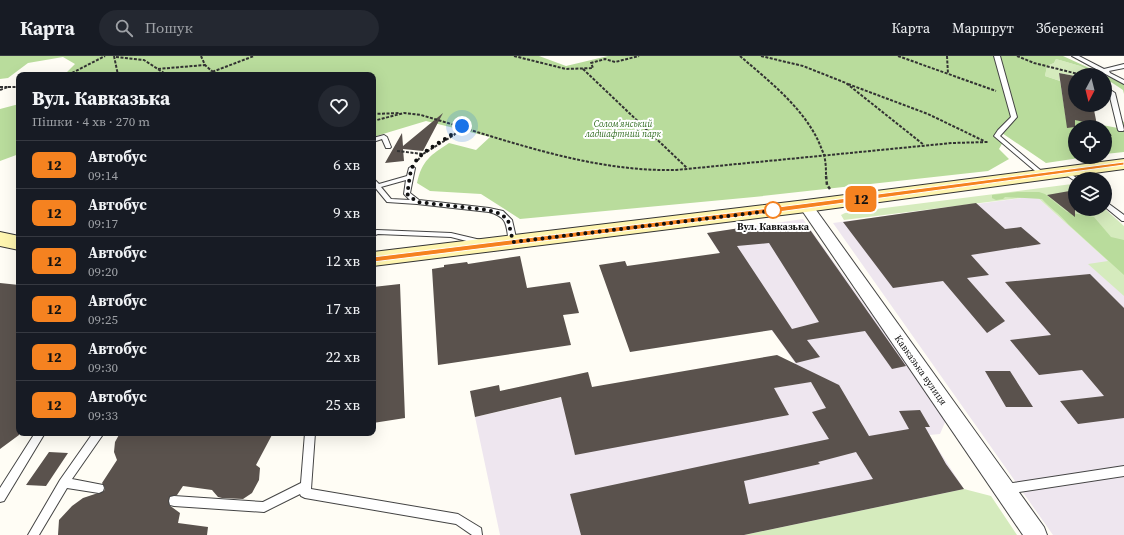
<!DOCTYPE html>
<html lang="uk">
<head>
<meta charset="utf-8">
<style>
  body { margin:0; font-family:"Source Serif 4",serif; background:#242831; color:#f1f3f6; height:100vh; display:flex; flex-direction:column; font-size:15px; white-space:nowrap }
  * { box-sizing:border-box; margin:0 }
  p { font-size:13px; color:#9ea1a6 }
  .icon { flex:none; width:22px; height:22px; fill:none; stroke:currentColor; stroke-width:2; stroke-linecap:round; stroke-linejoin:round }
  .map { position:relative; flex:1; overflow:hidden }
  .side { position:absolute; left:16px; top:16px; width:360px; height:364px; display:flex; flex-direction:column; background:#171b24; border-radius:8px; box-shadow:0 4px 16px #0002 }
  .side>* { flex:none }
  .badge { padding:0 8px; border-radius:6px; font-size:14px; line-height:26px }
  .needle { width:26px; rotate:187deg }
  .controls { position:absolute; left:1068px; top:12px; display:grid; gap:8px }
  .controls a { display:grid; place-items:center; width:44px; height:44px; border-radius:50%; background:#171b24; box-shadow:0 4px 16px #0002; font-size:20px }
  .you { position:absolute; width:20px; height:20px; margin:-10px; border:3px solid #fff; border-radius:50%; background:#1a73e8; box-shadow:0 0 0 6px #1a73e833 }
  .map>.badge { position:absolute; translate:-50% -50%; box-shadow:0 0 0 2px #fff }
  .round { display:grid; place-items:center; flex:none; width:42px; height:42px; border-radius:21px; background:#242831 }
  .summary { display:flex; align-items:center; justify-content:space-between; height:68px; padding:0 16px }
  h1 { font-size:19px; font-weight:800; line-height:30px }
  ul { padding:0; list-style:none }
  li { display:flex; align-items:center; gap:12px; height:48px; padding:0 16px; border-top:1px solid #363941 }
  li div { flex:1 }
  li b { display:block; font-size:15px }
  li em { font-style:normal }
  li .badge { min-width:44px; font-weight:700; text-align:center }
  header { display:flex; align-items:center; gap:24px; box-sizing:border-box; height:56px; padding:0 20px; background:#171b24; border-bottom:1px solid #363941 }
  header strong { font-size:19px }
  nav { display:flex; gap:22px; margin-inline-start:auto; font-size:14px }
  .search { width:280px; height:36px; background:#242831; display:flex; align-items:center; gap:10px; box-sizing:border-box; padding:0 14px; border-radius:22px; color:#9ea1a6; font-size:15px }
  .map>svg:first-child { display:block }
  .industrial { fill:#eee6ef }
  .green { fill:#d5ebbd }
  .forest { fill:#b9dc9c }
  .building { fill:#5a524d; fill-rule:evenodd }
  .lines { fill:none; stroke-linecap:round; stroke-linejoin:round }
  .lane-casing { stroke:#444; stroke-width:2 }
  .street-casing { stroke:#444; stroke-width:2 }
  .secondary-casing { stroke:#333; stroke-width:2 }
  .path-far1 { stroke:#333; stroke-width:2; stroke-dasharray:3 1.5; stroke-linecap:butt }
  .path { stroke:#333; stroke-width:2.5; stroke-dasharray:3.5 2; stroke-linecap:butt }
  .lane { fill:#fff; fill-rule:evenodd }
  .street { fill:#fff; fill-rule:evenodd }
  .secondary { fill:#fff6b0; fill-rule:evenodd }
  .line { fill:#f58220; stroke:#fff }
  .walk { stroke:#111; stroke-width:4; stroke-dasharray:0 7.2 }
  .stop-dot { fill:#fff; stroke:#f58220; stroke-width:2 }
  .labels { text-anchor:middle; dominant-baseline:central; stroke-width:4; stroke-linejoin:round; paint-order:stroke }
  .far-park-label { font-size:9px; font-style:italic; fill:#2f6b1f; stroke:#fff }
  .stop-label { font-size:10px; font-weight:bold; fill:#111; stroke:#fff }
  .street-label { font-size:10px; fill:#111; stroke:#fff }
</style>
</head>
<body>
<header>
<strong>Карта</strong>
<div class="search"><svg class="icon" aria-label="search" viewBox="0 0 24 24"><circle cx="10" cy="10" r="6"/><path d="M15 15l6 6"/></svg>Пошук</div>
<nav><a>Карта</a><a>Маршрут</a><a>Збережені</a></nav>
</header>
<div class="map">
<svg width="1124" height="479" viewBox="0 0 1124 479">
  <rect width="100%" height="100%" fill="#fffdf5"/>
  <path class="industrial" d="M1036,140L1124,219V479H1053L833,167Z
    M803,163L909,310L946,364L940,378L929,379L964,433L744,479H500L475,361L577,338L771,325L775,332L802,327L792,310L795,307L774,277L762,265L707,177Z"/>
  <path class="green" d="M1056,3L1080,10L1098,19L1075,20L1059,17L1060,25L1045,20L1047,10L1054,7Z
    M1072,128L1075,130V153H1105L1124,170V240L1088,208L1108,205L1036,140L844,164L841,159L845,157Z
    M964,433L991,440L1017,479H744Z"/>
  <path class="forest" d="M0,0H539L566,10L608,0H1063L1124,28V38L1123,34L1105,22V19H1098L1080,10L1056,3L1054,7L1047,10L1045,20L1060,25L1066,62L1123,73L1122,65L1124,66V96L1105,98V71H1075V101H1086L1046,107L999,75L997,80L1003,86L999,93L1009,103L988,115L754,141L520,163L481,138L430,135L417,127C422,104 431,99 449,87L476,94L490,81L426,65L373,81V19H64L75,8L63,1L28,7L8,22L0,23Z
    M19,48V98L0,105V53Z
    M1017,136H1039L1045,138L1067,156L1094,161L1111,181L1124,184V219L1068,168C1060,158 1050,152 1042,143L1005,141L1003,143L996,144L992,142V139Z"/>
  <path class="building" d="M1059,17L1075,20V49H1093L1097,69L1075,64V71L1067,72Z
    M443,57L423,95L403,93L404,105L385,107L402,77L403,90Z
    M1075,134V161L1047,139Z
    M976,147L1005,173L1021,171L1041,188L971,199L989,219L967,222L1005,265L987,277L943,225L893,232L843,166Z
    M806,168L906,310L892,313L865,275L807,284L820,301L796,307L772,274L630,296L599,209L625,205L627,210L720,197L707,177L753,170L756,175ZM769,187L819,266L792,273L737,190Z
    M520,200L527,232L570,226L579,257L563,259L571,289L438,309L432,213L444,211V209L467,206L468,208Z
    M1090,218L1124,252V362L1078,368L1060,345L1104,340L1082,314L1039,319L1010,284L1051,279L1005,226Z
    M0,227L19,229V379L0,393Z
    M400,228L405,362L373,367V231Z
    M777,299L839,329L869,380L909,373L899,355L920,354L930,371H925L946,408L964,433L744,479H581L570,438L829,383L812,356L826,352L811,326L774,332L789,359L575,399L561,341L475,361L470,335L499,329L500,335L588,316L592,331ZM856,396L873,423L749,448L744,425L820,408L818,406Z
    M985,315H1010L1033,351H1006Z
    M120,377H273L256,409L260,412L259,424L252,437L243,443L222,442L218,441L212,434L183,430L177,439L169,441V449L180,457L178,467L208,471L207,479H58L59,464L72,450L83,442L104,435L105,432L102,427L117,404L114,396L115,386Z
    M49,396L68,397L46,430L26,429Z"/>
  <g class="lines">
    <g class="lane-casing">
      <path id="lane" d="M994,0H1000L1017,61L1000,80L1045,118V120H1041L994,80L998,74L1011,61Z
        M1072,0H1079L1104,13L1124,8V12L1109,15L1110,17L1124,24V28Z
        M1112,35L1115,37L1124,74L1123,75H1119L1118,74L1109,37Z
        M384,79L387,81L391,91L390,92H386L382,83L373,86V82Z
        M412,110L415,112L410,137L419,144L489,152L503,155L512,164L517,186L516,188H513L509,186C506,169 508,161 489,156L417,148L387,146L373,129V123L375,124L379,128L407,120L409,112ZM406,124L404,138L410,144L391,143L381,131Z
        M1065,114L1078,123H1075V125L1063,117V115Z
        M1105,145L1124,159V165H1122L1105,151Z
        M377,174L451,177L485,185L486,187L482,189L451,181L378,178L373,180V175Z
        M35,377H45L4,445L0,446V432Z
        M93,377H104L72,423L103,429L104,432L103,435L99,437L67,432L39,479H28L60,424Z
        M305,377H315L311,433L458,458L481,472L482,479H472L456,468L305,442L301,440L300,438L264,456L174,450L170,449L169,445L170,441L174,440L263,446L301,427Z
        M1124,410V420L1006,438L1002,436L1001,433L1002,430L1006,428Z"/>
    </g>
    <g class="street-casing">
      <path id="street" d="M806,146L811,147L1044,471L1047,479H1023L799,150L801,147Z"/>
    </g>
    <g class="secondary-casing">
      <path id="secondary" d="M1124,103V113L806,156L373,210V196L806,144Z
        M0,176L19,180V194L0,190Z"/>
    </g>
    <path class="path-far1" d="M114,0L118,19
      M201,0L205,9L213,16
      M514,0L566,13L593,12L591,7L605,3L615,6L639,0
      M740,0C770,26 808,55 822,94C826,102 826,112 826,121
      M761,0L803,10L846,27L924,89
      M898,0L996,35
      M947,0L948,18
      M1017,0L1034,7L1082,19
      M116,1L144,4L167,19
      M158,13L205,9
      M583,13L687,112
      M68,19L105,0
      M204,19L254,0
      M848,28L928,58L984,85
      M0,31H8L0,34
      M8,31H19
      M373,58L400,57
      M373,65L404,57L421,59C504,83 588,116 676,114L952,87L989,86
      M1105,83L1112,78
      M397,95L423,98L417,105
      M423,98L454,79L462,70"/>
    <path class="path" d="M826,120L827,129L830,133"/>
    <use href="#lane" class="lane"/>
    <use href="#street" class="street"/>
    <use href="#secondary" class="secondary"/>
  </g>
  <path class="line" d="M1124,106V109L778,156L373,206L369,203L373,201L778,151Z"/>
  <g class="lines">
    <path class="walk" d="M462,70C448,85 419,93 412,112C409,120 409,130 407,138L417,146L488,154L501,158L508,164L513,186L778,154H773"/>
  </g>
  <circle class="stop-dot" cx="773" cy="154" r="8"/>
  <g class="labels">
    <g class="far-park-label">
      <text x="623" y="68">Солом'янський<tspan x="623" dy="10">ладшафтний парк</tspan></text>
    </g>
    <g class="stop-label">
      <text x="773" y="170">Вул. Кавказька</text>
    </g>
    <g class="street-label">
      <text transform="translate(921 314) rotate(55)">Кавказька вулиця</text>
    </g>
  </g>
</svg>
<div class="controls">
<a><svg class="needle" viewBox="-14 -14 28 28"><path d="M0-13l5 13h-10z" fill="#e53935"/><path d="M0 13l5-13h-10z" fill="#9ea1a6"/></svg></a>
<a><svg class="icon" aria-label="locate" viewBox="0 0 24 24"><circle cx="12" cy="12" r="6"/><path d="M12 2v4M12 18v4M2 12h4M18 12h4"/></svg></a>
<a><svg class="icon" aria-label="layers" viewBox="0 0 24 24"><path d="M12 4l9 5-9 5-9-5zM3 14l9 5 9-5"/></svg></a>
</div>
<div class="you" style="left:462px;top:70px"></div>
<b class="badge" style="left:861px;top:143px;background:#f58220;color:#111">12</b>
<section class="side">
<div class="summary"><div><h1>Вул. Кавказька</h1><p>Пішки · 4 хв · 270 m</p></div><a class="round"><svg class="icon" aria-label="heart" viewBox="0 0 24 24"><path d="M12 20l-8-8c-3-5 5-10 8-4 3-6 11-1 8 4z"/></svg></a></div>
<ul>
<li><span class="badge" style="background:#f58220;color:#111">12</span><div><b>Автобус</b><p>09:14</p></div><em>6 хв</em></li>
<li><span class="badge" style="background:#f58220;color:#111">12</span><div><b>Автобус</b><p>09:17</p></div><em>9 хв</em></li>
<li><span class="badge" style="background:#f58220;color:#111">12</span><div><b>Автобус</b><p>09:20</p></div><em>12 хв</em></li>
<li><span class="badge" style="background:#f58220;color:#111">12</span><div><b>Автобус</b><p>09:25</p></div><em>17 хв</em></li>
<li><span class="badge" style="background:#f58220;color:#111">12</span><div><b>Автобус</b><p>09:30</p></div><em>22 хв</em></li>
<li><span class="badge" style="background:#f58220;color:#111">12</span><div><b>Автобус</b><p>09:33</p></div><em>25 хв</em></li>
</ul>
</section>
</div>
</body>
</html>
